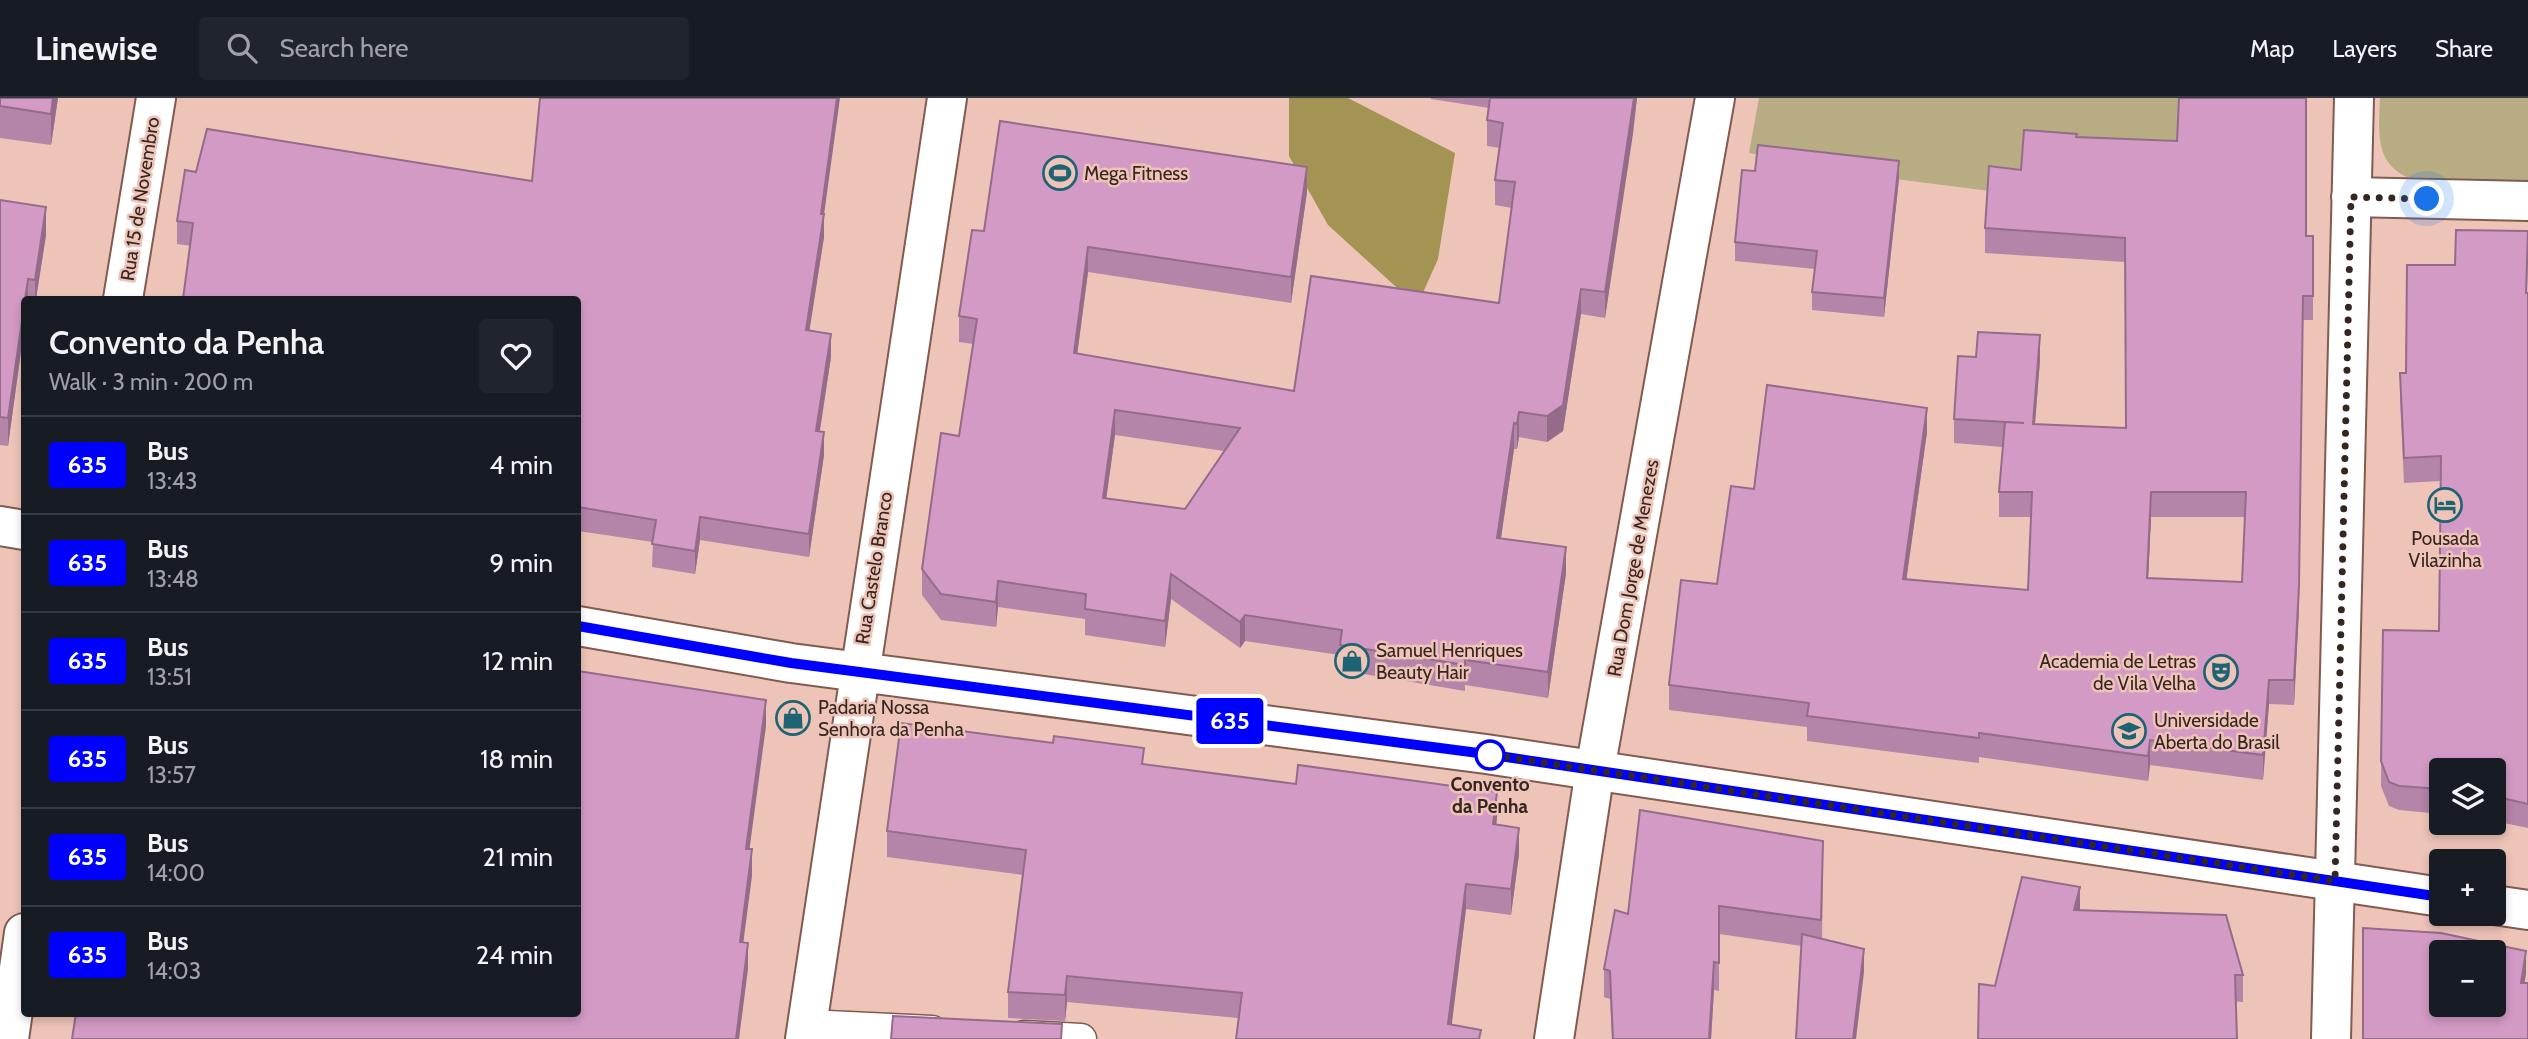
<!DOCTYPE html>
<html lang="en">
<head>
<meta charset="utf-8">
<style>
  body { margin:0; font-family:Cabin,sans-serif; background:#20242c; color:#f1f3f6; height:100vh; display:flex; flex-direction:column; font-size:26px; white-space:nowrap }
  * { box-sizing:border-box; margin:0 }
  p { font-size:23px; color:#9ea1a6 }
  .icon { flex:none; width:38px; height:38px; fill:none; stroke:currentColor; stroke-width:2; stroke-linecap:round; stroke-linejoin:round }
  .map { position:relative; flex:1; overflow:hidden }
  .sheet { position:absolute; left:21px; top:198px; width:560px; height:721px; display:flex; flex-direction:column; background:#171b24; border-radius:7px; box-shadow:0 4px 10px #0003 }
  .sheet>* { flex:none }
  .badge { padding:0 14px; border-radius:5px; font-size:24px; line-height:46px }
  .controls { position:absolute; left:2429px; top:660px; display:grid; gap:14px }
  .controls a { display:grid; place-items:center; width:77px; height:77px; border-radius:7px; background:#171b24; box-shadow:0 4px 10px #0003; font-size:35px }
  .you { position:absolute; width:35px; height:35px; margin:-18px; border:5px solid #fff; border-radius:50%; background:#1a73e8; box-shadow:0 0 0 10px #1a73e833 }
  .map>.badge { position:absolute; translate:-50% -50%; box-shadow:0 0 0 4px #fff }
  .round { display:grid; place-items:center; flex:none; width:74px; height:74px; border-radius:7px; background:#20242c }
  .summary { display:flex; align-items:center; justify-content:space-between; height:119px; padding:0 28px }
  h1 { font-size:33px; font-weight:600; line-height:52px }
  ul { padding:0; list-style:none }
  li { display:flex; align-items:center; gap:21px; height:98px; padding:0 28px; border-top:2px solid #363941 }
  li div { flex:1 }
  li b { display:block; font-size:26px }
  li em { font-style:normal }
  li .badge { min-width:77px; font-weight:700; text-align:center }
  header { display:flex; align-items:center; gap:42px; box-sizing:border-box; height:98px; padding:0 35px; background:#171b24; border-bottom:2px solid #363941 }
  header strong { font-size:33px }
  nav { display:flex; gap:38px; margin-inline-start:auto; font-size:24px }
  .search { width:490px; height:63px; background:#20242c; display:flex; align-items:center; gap:18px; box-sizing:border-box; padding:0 24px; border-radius:7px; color:#9ea1a6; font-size:26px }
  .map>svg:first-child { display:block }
  .green { fill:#b8ad82 }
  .forest { fill:#a49453 }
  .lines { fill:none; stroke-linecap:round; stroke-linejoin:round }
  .service-casing { stroke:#815b51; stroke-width:33 }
  .minor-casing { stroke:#815b51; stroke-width:42 }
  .tertiary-casing { stroke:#815b51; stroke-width:42 }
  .secondary-casing { stroke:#815b51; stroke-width:42 }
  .service { stroke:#fff; stroke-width:30 }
  .minor { stroke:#fff; stroke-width:38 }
  .tertiary { stroke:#fff; stroke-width:38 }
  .secondary { stroke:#fff; stroke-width:38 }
  .wall { fill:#b584a9; fill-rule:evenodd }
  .shaded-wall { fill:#946c8a }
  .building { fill:#d39ac5; stroke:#946c8a; stroke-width:2; fill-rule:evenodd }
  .line-casing { stroke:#fff; stroke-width:16 }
  .line { stroke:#00f; stroke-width:10 }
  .walk { stroke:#362621; stroke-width:7; stroke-dasharray:0 12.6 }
  .stop-dot { fill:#fff; stroke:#00f; stroke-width:3.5 }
  .labels { text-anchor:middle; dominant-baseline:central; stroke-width:5; stroke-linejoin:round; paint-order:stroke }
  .poi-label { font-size:19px; fill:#362621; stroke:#efc4b8; text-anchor:start }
  .street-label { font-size:19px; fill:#362621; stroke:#efc4b8 }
  .stop-label { font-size:19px; font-weight:bold; fill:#362621; stroke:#efc4b8 }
</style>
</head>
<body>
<header>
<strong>Linewise</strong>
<div class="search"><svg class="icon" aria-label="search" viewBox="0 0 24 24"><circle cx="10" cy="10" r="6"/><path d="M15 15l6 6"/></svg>Search here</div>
<nav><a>Map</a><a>Layers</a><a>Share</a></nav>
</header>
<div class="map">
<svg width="2528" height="941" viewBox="0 0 2528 941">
  <rect width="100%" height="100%" fill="#efc4b8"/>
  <path class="green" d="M1759,0H2181L2177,67L2021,97L1903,82L1749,55Z
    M2380,0H2528V83L2407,79C2374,64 2379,32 2380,0Z"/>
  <path class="forest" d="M1289,0H1348L1455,55L1438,161L1417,208L1328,127L1289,58Z"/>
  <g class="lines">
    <g class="service-casing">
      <path id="service" d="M807,927L932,933
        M1024,938L1081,941"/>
    </g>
    <g class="minor-casing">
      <path id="minor" d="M2351,99L2528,103
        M1554,941L1595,672L1715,0
        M2331,941L2354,0"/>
    </g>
    <g class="tertiary-casing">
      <path id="tertiary" d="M123,201L156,0
        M9,941L24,835"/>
    </g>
    <g class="secondary-casing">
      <path id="secondary" d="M0,428L24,432
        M578,528L791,565L1486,656L2441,799
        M2494,807L2528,812
        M805,941L947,0"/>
    </g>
    <use href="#service" class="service"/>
    <use href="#minor" class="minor"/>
    <use href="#tertiary" class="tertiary"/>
    <use href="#secondary" class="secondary"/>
  </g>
  <path class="wall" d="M0,0H58L51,47L0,40Z
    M1431,0H1637L1605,220L1581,216L1563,333L1547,344L1519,339L1517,351H1514L1501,441L1566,475L1548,600L1465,587V593L1340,572V557L1245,543L1240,550L1171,501L1165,549L1085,537V521L998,509L996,529L941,522L922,497V471L959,338L973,246L959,244V218L984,133L1307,94L1291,205L1088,174L1077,256L1294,293L1499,205L1512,110L1495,107V82L1500,50L1487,48V22L1489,10L1431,1ZM1115,337L1224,353L1185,411L1106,400Z
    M2077,39L2306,138H2313V222H2303L2299,511L2294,607L2269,606L2263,682L2150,667L2148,683L1979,659V665L1807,643V629L1669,612V587L1717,486L1754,391L1927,334L1906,482L2028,492L2031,419H1999V394L2003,349L1954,345V321L2040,262L2035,326L2126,330L2125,164L1985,155V130ZM2151,419H2245L2242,484L2148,480Z
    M1755,73L1899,81L1884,219L1812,212V194L1815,171L1735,163V144Z
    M196,74L532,83L824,117V139L809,232L831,259L820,333L824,357L809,459L700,442L695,476L652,469L653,444L578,433V201L177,146V123Z
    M0,102L46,137L36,201H24V231L8,348L0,347Z
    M2528,157L2527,195H2528V730L2494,723V672H2441V716L2399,712L2389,708L2381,688L2383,532L2439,533L2441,383L2404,385L2400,300V275H2406L2455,167Z
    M1144,666L1497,720L1496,727L1519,756L1511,817L1466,811L1451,927L1481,941L1238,920L1067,904L1065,923L1008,920V894L1023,777L887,759V733Z
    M1823,771L1822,841L1864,874L1802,848L1719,836V893L1714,892L1711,941H1612L1610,901L1604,899V871L1628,816Z
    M2080,812L2243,877V904L1995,888Z"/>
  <path class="shaded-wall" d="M53,0H58L51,47V16Z
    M837,0H840L824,117V139L806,255V232Z
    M1634,0H1637L1633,36L1605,220V194Z
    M1899,63V81L1884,219V200Z
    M1307,69V94L1291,205V179Z
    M46,109V137L36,201H35V182Z
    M1088,149V174L1074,281V255Z
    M28,181V201H25Z
    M1581,191V216L1563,333L1547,344V318Z
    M2303,198L2299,511L2294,607V582Z
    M24,203V231L8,348V320Z
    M831,236V259L816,356V333Z
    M2040,237V262L2033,350V326Z
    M1927,310V334L1903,506V481Z
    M1115,312V337L1103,425V400Z
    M1519,314V339L1517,351V326Z
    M1514,325V351L1497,466V440Z
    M824,334V357L809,459V436Z
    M2151,394V419L2147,505V480Z
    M700,419V442L695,476V453Z
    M1566,449V475L1548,600V574Z
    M1171,476V501L1165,549V523Z
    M998,483V509L996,529V504Z
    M1245,517V543L1240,550V524Z
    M2269,582V606L2263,682V657Z
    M766,602V628L746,777V751Z
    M2150,642V667L2148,683V658Z
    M1497,694V720L1493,752V726Z
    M1519,730V756L1511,817V791Z
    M752,751V778L740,870V844Z
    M1466,786V811L1450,941L1448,926Z
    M2080,789V816L2074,812Z
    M748,845V871L739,941H736Z
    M1864,851V874L1856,941H1853Z
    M2526,853V876L2521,908V885Z
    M1714,864V892L1711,941H1709Z
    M1067,878V904L1065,923V897Z"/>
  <path class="building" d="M0,0H53L51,16L0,8Z
    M540,0H837L821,116H824L806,232L831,236L816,333L824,334L809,436L700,419L695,453L652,446L656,422L578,409V201H183L193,125L177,123L185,72L196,74L207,31L532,83Z
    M1490,0H1634L1605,194L1581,191L1563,307L1547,318L1519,314L1517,326L1514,325L1497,440L1566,449L1548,574L1465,562V567L1340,547L1342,532L1245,517L1240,524L1171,476L1165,523L1085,511L1086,496L998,483L996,504L941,496L922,471L941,335L959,338L977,221L959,218L972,132L984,133L1000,23L1307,69L1291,179L1088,149L1074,255L1294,293L1311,178L1499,205L1515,84L1495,82L1503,25L1487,22ZM1115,312L1240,330L1185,411L1103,400Z
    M2179,0H2306V138H2313V198H2303L2299,487L2294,582H2269L2263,657L2150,642L2148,658L1979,635V640L1807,618L1809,605L1669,587L1681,482L1717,486L1731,388L1754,391L1767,287L1927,310L1903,481L2028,492L2032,394H1999L2005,324L2024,325L1954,321L1958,258L1976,259L1978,234L2040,237L2033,326L2126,330L2125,140L1985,130L1989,68L2021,72L2024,32L2077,36L2076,39L2177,43ZM2151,394H2246L2242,484L2147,480Z
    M1758,47L1899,63L1884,200L1812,194L1817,153L1735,144L1742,72L1755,73Z
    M0,102L46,109L35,182L28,181L8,320L0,319Z
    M2456,132L2528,133L2526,195H2528V706L2494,698V672H2441V691L2399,688L2389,684L2381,663L2383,532L2439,533L2441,358L2404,360L2400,275H2406L2407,167H2455Z
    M578,573L766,602L746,751H752L740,844L748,845L736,941H72L76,915H578Z
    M901,625L1053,645L1054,638L1144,650L1142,666L1296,686L1298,667L1497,694L1493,726L1519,730L1511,791L1466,786L1448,926L1481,932L1479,941H1236L1242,895L1067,878L1065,897L1008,894L1026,752L887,733Z
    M1640,712L1823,743L1821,822L1719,808V865L1714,864L1709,941H1613L1610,873L1604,871L1615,812L1628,816Z
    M2022,779L2080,789L2074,812L2226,817L2243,877H2235L2237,941H1978L1979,886L1995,888Z
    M2363,830L2441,835L2526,853L2521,885H2528V941H2363ZM2441,854H2494V906H2441Z
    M1802,836L1864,851L1853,941H1796Z
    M893,918L1062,926L1061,941H891Z"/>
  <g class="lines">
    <g class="line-casing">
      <path id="line" d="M578,528L791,565L1486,656L2441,799"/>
    </g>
    <use href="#line" class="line"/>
    <path class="walk" d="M1490,657L1486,656L2335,783L2351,99L2427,101"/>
  </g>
  <defs>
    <g id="stadium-ring" transform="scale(1.75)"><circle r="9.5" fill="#efc4b8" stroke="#1c6373" stroke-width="1.5"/><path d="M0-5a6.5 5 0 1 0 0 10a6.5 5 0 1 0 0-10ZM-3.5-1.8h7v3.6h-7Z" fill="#1c6373"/></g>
    <g id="hotel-ring" transform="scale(1.75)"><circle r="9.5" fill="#efc4b8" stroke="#1c6373" stroke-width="1.5"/><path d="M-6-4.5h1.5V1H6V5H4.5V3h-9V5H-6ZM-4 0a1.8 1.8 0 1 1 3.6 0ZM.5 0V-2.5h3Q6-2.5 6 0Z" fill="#1c6373"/></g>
    <g id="shop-ring" transform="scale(1.75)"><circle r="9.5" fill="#efc4b8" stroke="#1c6373" stroke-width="1.5"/><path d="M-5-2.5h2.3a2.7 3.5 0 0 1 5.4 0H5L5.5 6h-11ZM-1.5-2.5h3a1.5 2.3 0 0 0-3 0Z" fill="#1c6373"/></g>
    <g id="theatre-ring" transform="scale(1.75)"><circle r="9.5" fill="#efc4b8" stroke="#1c6373" stroke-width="1.5"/><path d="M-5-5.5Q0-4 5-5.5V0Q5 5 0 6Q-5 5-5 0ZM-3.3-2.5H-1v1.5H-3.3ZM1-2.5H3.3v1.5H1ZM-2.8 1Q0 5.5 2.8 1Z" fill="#1c6373"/></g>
    <g id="university-ring" transform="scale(1.75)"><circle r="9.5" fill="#efc4b8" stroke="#1c6373" stroke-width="1.5"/><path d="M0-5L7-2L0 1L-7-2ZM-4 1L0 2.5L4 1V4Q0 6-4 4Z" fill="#1c6373"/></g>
  </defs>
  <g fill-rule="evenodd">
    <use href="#stadium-ring" x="1060" y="75"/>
    <use href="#hotel-ring" x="2445" y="407"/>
    <use href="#shop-ring" x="1352" y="563"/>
    <use href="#theatre-ring" x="2221" y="574"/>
    <use href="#shop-ring" x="793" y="620"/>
    <use href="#university-ring" x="2129" y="633"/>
  </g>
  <circle class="stop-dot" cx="1490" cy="657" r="14"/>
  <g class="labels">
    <g class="poi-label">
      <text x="1084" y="75">Mega Fitness</text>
      <text x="2445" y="440" text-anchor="middle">Pousada<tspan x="2445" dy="22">Vilazinha</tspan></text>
      <text x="1376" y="552">Samuel Henriques<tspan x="1376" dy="22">Beauty Hair</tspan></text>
      <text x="2196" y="563" text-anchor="end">Academia de Letras<tspan x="2196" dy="22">de Vila Velha</tspan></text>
      <text x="818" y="609">Padaria Nossa<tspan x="818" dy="22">Senhora da Penha</tspan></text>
      <text x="2154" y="622">Universidade<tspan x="2154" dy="22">Aberta do Brasil</tspan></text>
    </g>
    <g class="street-label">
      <text transform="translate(140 101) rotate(-81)">Rua 15 de Novembro</text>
      <text transform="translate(874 470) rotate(-81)">Rua Castelo Branco</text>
      <text transform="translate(1633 470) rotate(-80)">Rua Dom Jorge de Menezes</text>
    </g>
    <g class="stop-label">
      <text x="1490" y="686">Convento<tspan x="1490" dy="22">da Penha</tspan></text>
    </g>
  </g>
</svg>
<div class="controls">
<a><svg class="icon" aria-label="layers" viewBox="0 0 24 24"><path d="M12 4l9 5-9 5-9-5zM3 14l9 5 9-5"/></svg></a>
<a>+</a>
<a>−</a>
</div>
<div class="you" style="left:2427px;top:101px"></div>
<b class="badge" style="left:1230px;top:623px;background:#00f;color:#fff">635</b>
<section class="sheet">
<div class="summary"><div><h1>Convento da Penha</h1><p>Walk · 3 min · 200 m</p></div><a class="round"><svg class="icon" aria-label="heart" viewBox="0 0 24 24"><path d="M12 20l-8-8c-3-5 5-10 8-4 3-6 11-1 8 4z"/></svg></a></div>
<ul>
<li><span class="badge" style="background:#00f;color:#fff">635</span><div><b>Bus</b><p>13:43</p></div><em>4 min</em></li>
<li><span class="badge" style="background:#00f;color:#fff">635</span><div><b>Bus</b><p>13:48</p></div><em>9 min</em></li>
<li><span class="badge" style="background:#00f;color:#fff">635</span><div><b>Bus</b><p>13:51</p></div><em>12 min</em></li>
<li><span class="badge" style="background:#00f;color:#fff">635</span><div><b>Bus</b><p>13:57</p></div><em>18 min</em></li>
<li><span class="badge" style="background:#00f;color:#fff">635</span><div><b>Bus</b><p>14:00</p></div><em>21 min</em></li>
<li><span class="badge" style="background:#00f;color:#fff">635</span><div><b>Bus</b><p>14:03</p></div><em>24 min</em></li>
</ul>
</section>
</div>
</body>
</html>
